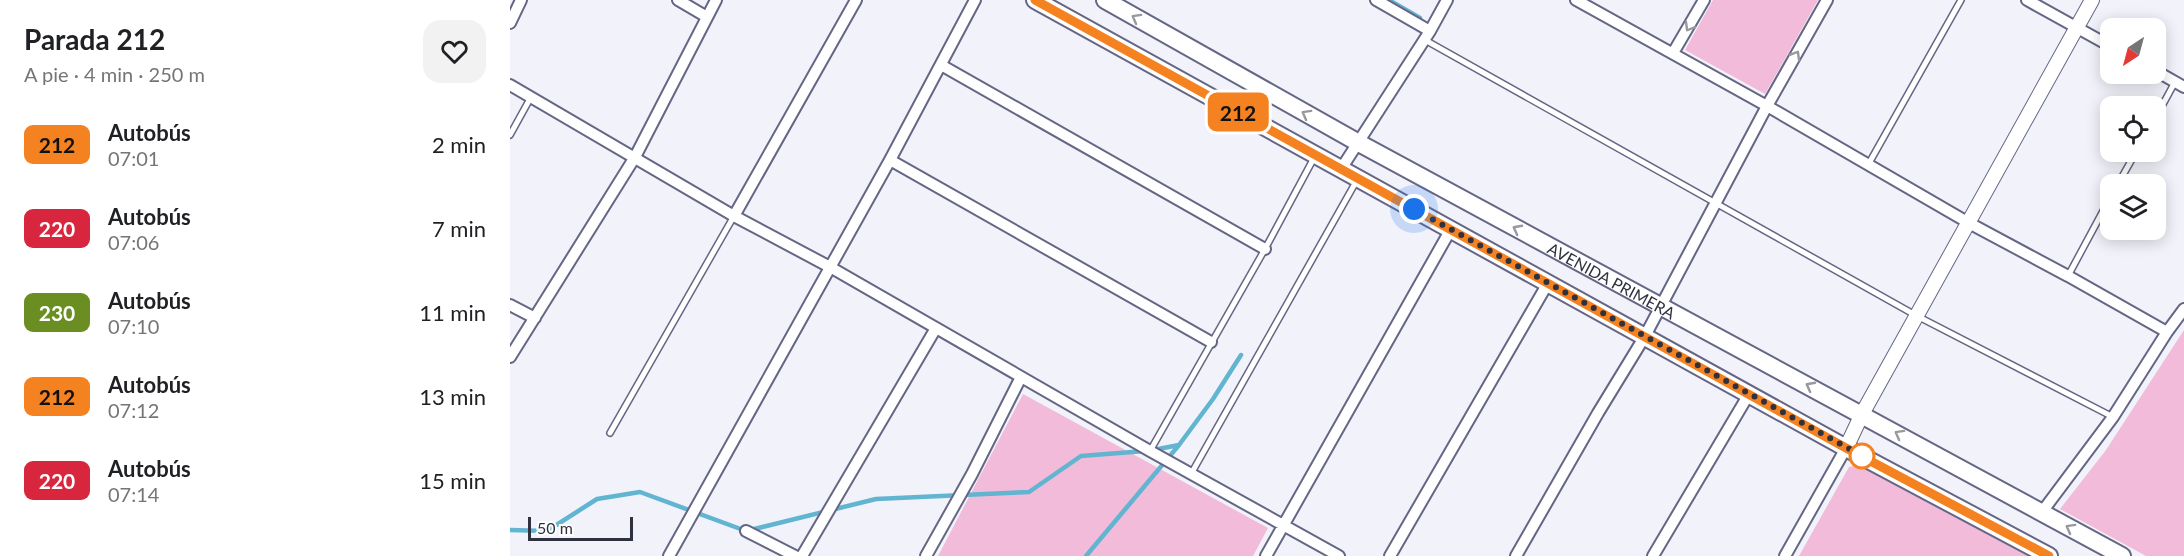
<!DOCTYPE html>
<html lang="es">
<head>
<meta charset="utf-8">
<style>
  body { margin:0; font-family:Lato,sans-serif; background:#f2f2f2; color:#202124; height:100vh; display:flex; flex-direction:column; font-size:22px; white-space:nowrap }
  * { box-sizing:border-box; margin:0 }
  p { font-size:20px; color:#757577 }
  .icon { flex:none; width:33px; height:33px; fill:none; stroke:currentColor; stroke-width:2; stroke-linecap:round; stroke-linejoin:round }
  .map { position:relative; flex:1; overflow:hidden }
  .side { display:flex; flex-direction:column; background:#fff; width:510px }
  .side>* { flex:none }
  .badge { padding:0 12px; border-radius:9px; font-size:21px; line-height:39px }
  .needle { width:39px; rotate:216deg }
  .controls { position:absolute; left:1590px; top:18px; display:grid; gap:12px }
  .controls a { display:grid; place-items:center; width:66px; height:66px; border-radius:12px; background:#fff; box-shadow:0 3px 15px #0003; font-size:30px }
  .scale { position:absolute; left:18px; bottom:15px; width:105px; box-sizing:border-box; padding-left:6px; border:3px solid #30313f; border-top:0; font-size:16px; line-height:21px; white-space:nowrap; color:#30313f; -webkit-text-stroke:4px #fff; paint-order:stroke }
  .you { position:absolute; width:30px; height:30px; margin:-15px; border:4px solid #fff; border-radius:50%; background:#1a73e8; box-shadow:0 0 0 9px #1a73e833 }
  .map>.badge { position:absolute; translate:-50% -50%; box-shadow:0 0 0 3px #fff }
  .round { display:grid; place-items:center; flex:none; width:63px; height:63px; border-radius:18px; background:#f2f2f2 }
  .head { display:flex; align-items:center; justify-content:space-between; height:102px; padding:0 24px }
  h1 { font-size:28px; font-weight:700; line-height:45px }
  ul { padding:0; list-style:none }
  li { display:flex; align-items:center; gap:18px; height:84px; padding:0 24px }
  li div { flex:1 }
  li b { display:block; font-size:22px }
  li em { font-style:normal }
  li .badge { min-width:66px; font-weight:700; text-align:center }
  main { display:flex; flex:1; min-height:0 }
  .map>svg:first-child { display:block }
  .green { fill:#f1bbd9 }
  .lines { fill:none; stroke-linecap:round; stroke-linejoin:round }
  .stream { stroke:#61b5d0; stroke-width:4.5 }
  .service-casing { stroke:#656685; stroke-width:8 }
  .minor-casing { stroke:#656685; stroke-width:14 }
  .tertiary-casing { stroke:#656685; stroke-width:16 }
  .secondary-casing { stroke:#656685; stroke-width:20 }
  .service { stroke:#fff; stroke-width:5 }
  .minor { stroke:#fff; stroke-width:10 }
  .tertiary { stroke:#fff; stroke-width:14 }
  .secondary { stroke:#fff; stroke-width:16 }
  .oneway { stroke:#98989f }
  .line-casing { stroke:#fff; stroke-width:14 }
  .line { stroke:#f58220; stroke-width:9 }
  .walk { stroke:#30313f; stroke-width:6; stroke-dasharray:0 10.8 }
  .stop-dot { fill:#fff; stroke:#f58220; stroke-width:3 }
  .labels { text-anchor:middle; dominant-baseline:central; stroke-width:5; stroke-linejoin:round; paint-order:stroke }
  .street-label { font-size:16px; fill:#30313f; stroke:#fff }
</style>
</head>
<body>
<main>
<section class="side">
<div class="head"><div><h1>Parada 212</h1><p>A pie · 4 min · 250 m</p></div><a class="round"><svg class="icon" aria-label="heart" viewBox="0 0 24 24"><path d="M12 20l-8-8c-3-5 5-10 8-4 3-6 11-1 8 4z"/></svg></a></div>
<ul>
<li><span class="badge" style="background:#f58220;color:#111">212</span><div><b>Autobús</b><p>07:01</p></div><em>2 min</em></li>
<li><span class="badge" style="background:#d7263d;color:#fff">220</span><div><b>Autobús</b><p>07:06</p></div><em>7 min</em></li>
<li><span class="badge" style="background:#6b8e23;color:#fff">230</span><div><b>Autobús</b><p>07:10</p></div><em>11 min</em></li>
<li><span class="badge" style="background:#f58220;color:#111">212</span><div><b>Autobús</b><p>07:12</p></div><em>13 min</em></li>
<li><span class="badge" style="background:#d7263d;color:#fff">220</span><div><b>Autobús</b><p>07:14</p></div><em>15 min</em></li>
</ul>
</section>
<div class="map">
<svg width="1674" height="556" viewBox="0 0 1674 556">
  <rect width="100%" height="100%" fill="#f2f2fa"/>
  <path class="green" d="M1203,0H1308L1255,94L1175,50Z
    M1674,330V556H1636L1550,509L1596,450Z
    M513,394L758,528L743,556H428Z
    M1355,463L1528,556H1289L1339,467Z"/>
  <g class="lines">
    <path class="stream" d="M879,0L910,18
      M643,450L669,445L703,399L731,355
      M0,530L37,531L87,499L130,492L236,531L366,499L519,492L571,456L635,451
      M576,556L669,445"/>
    <g class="service-casing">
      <path id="service" d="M915,40L1407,316L1603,417
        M1646,117L1665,82
        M0,135L21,97
        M1358,165L1451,0
        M1608,184L1626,152
        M1558,276L1600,198
        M100,433L224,216
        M640,451L755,249L805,156
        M681,474L847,180"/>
    </g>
    <g class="minor-casing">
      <path id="minor" d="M168,0L197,17
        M866,0L920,31
        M1066,0L1257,106L1459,223L1558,276L1657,332
        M1517,0L1600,46
        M0,23L11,0
        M1163,53L1194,0
        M431,65L755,249
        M1646,71L1674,87
        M0,85L224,216L320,267L640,451L829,556
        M380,160L701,342
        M831,169L920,31L937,0
        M224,216L346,0
        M0,305L25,318
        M0,357L125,157L206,0
        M1532,512L1603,417L1657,332L1674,309
        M236,531L285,556
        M159,556L380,160L465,0
        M292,556L426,328
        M416,556L462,474L511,377
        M756,556L941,229
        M880,556L1038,283
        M1006,556L1088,413L1135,336L1257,106L1317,0
        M1143,556L1239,394
        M1275,556L1336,448"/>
    </g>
    <g class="tertiary-casing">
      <path id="tertiary" d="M1336,448L1352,414L1582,0"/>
    </g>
    <g class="secondary-casing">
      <g id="secondary">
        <path d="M525,0L1336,448L1539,556"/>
        <path id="s1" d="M595,0L847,142L1612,556"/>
      </g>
    </g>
    <use href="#service" class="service"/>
    <use href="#minor" class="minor"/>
    <use href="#tertiary" class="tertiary"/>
    <use href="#secondary" class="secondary"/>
  </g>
  <defs><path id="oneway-chevron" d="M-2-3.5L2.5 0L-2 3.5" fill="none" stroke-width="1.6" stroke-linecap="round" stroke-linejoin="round" transform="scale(1.5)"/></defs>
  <g class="oneway">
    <use href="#oneway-chevron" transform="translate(626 18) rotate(-151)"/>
    <use href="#oneway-chevron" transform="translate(1179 27) rotate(120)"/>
    <use href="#oneway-chevron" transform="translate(1286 55) rotate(-60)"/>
    <use href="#oneway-chevron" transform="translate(796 114) rotate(-151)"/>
    <use href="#oneway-chevron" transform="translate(1007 229) rotate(-152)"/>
    <use href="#oneway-chevron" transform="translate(1300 386) rotate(-152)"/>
    <use href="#oneway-chevron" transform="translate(1389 434) rotate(-151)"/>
    <use href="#oneway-chevron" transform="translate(1560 528) rotate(-151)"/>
  </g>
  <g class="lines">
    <g class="line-casing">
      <path id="line" d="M525,0L1336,448L1539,556"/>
    </g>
    <use href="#line" class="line"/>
    <path class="walk" d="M904,209L1356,458L1352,456"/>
  </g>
  <circle class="stop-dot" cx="1352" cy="456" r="12"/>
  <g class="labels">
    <g class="street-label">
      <text stroke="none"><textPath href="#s1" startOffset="579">AVENIDA PRIMERA</textPath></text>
    </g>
  </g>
</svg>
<div class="controls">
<a><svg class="needle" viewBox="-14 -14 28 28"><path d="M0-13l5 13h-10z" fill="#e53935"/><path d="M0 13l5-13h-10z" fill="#757577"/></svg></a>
<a><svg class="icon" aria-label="locate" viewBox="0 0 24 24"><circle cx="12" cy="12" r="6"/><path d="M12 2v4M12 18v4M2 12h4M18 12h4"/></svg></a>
<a><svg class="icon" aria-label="layers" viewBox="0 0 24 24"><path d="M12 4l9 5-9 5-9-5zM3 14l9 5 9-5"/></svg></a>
</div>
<div class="scale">50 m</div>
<div class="you" style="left:904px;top:209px"></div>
<b class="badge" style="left:728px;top:112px;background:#f58220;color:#111">212</b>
</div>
</main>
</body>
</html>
